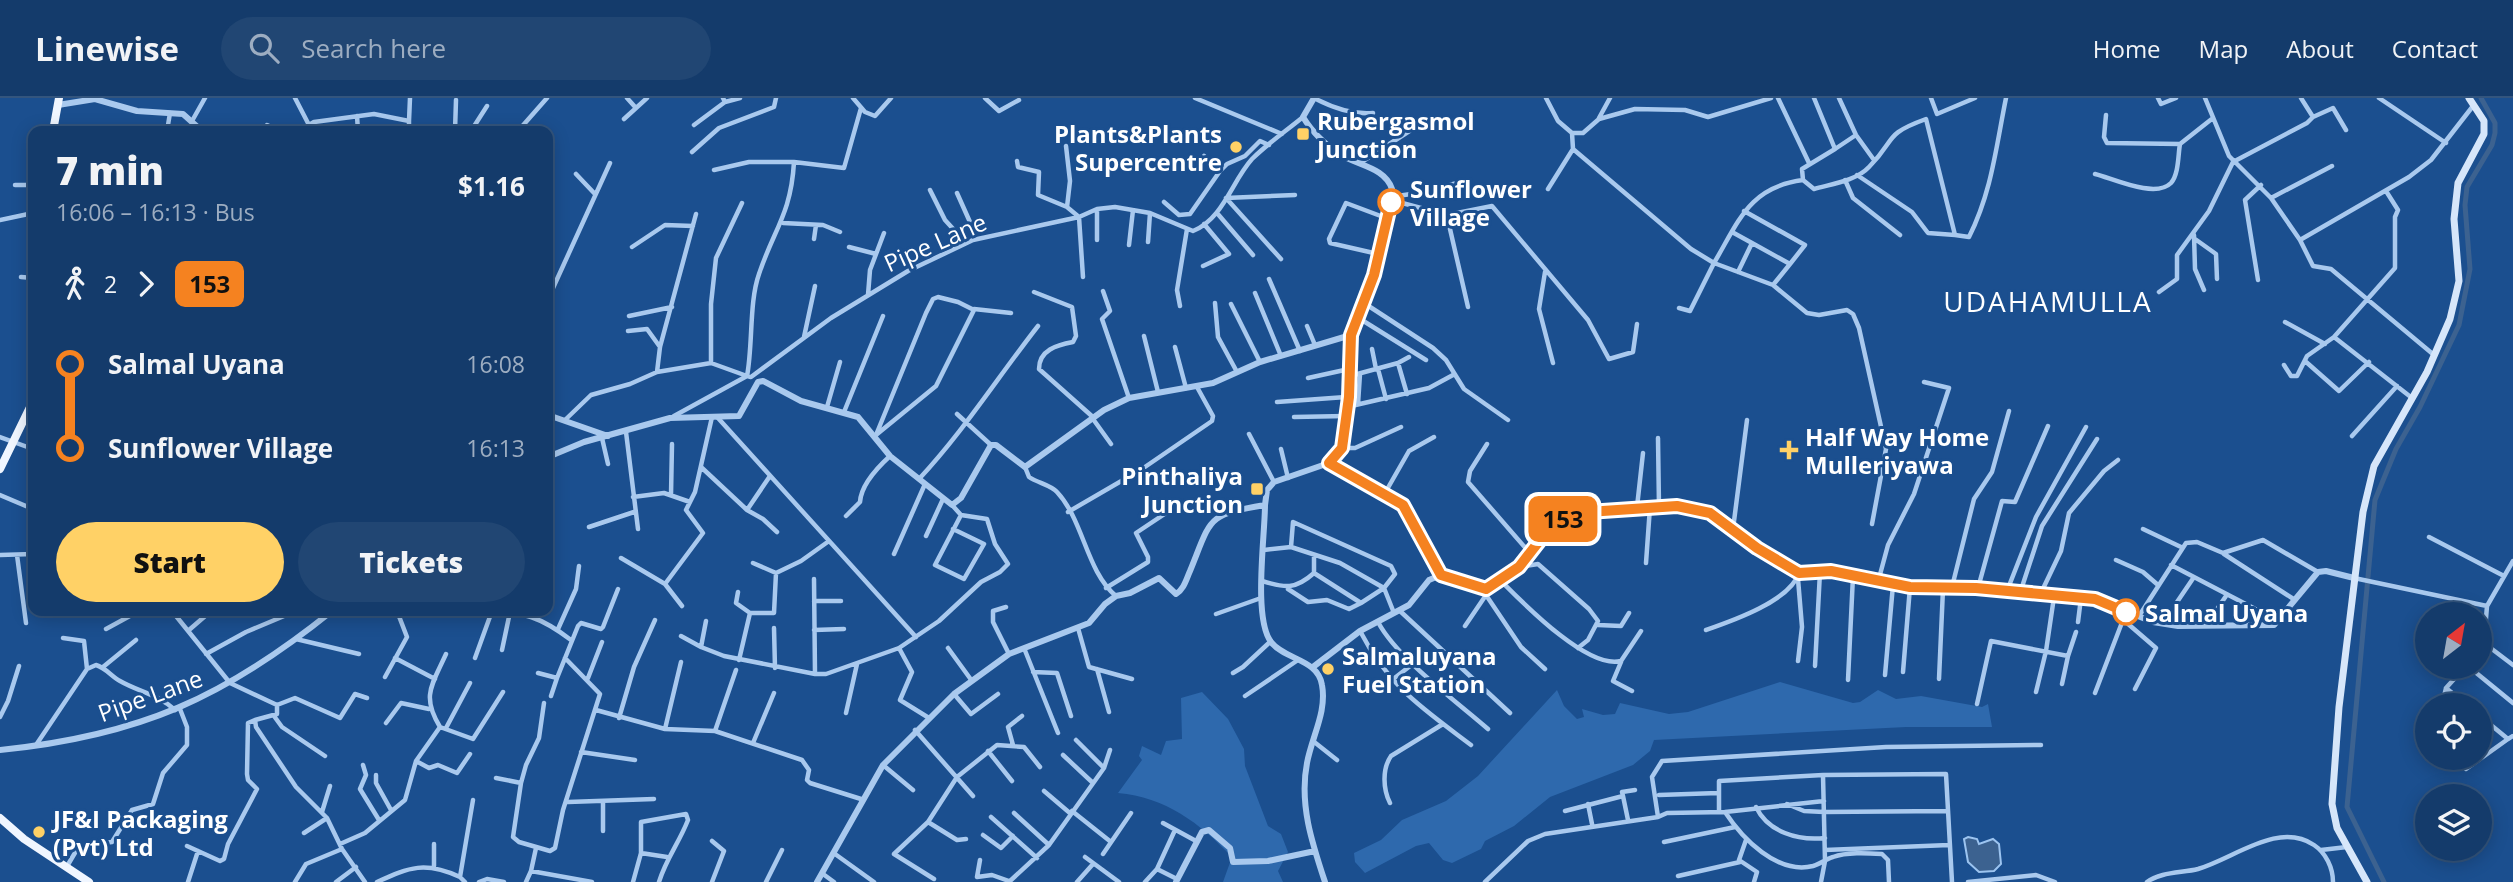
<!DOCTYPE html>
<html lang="en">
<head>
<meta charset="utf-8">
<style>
  body { margin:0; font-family:"Open Sans",sans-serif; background:#214673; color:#f1f3f6; height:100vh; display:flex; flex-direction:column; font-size:26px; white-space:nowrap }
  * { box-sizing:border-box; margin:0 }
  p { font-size:23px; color:#9dadc1 }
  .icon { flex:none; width:38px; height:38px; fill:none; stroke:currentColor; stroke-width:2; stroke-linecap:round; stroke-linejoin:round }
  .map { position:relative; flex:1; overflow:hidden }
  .sheet { position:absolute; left:28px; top:28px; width:525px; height:490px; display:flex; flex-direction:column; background:#143b6b; border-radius:14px; box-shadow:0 4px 18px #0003,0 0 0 2px #33557e }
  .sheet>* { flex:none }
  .badge { padding:0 14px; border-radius:10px; font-size:24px; line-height:46px }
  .needle { width:46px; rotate:31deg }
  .controls { position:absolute; left:2415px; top:504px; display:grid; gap:14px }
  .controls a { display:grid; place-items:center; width:77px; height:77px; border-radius:50%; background:#143b6b; box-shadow:0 4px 18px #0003,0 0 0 2px #33557e; font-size:35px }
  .map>.badge { position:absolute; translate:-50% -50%; box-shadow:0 0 0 4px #fff }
  .legs { display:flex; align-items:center; gap:10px; height:77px; padding:0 28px; font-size:23px }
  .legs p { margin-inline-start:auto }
  .head { display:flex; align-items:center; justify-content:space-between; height:119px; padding:0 28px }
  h1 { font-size:38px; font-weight:800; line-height:52px }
  .action { display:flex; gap:14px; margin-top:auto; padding:14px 28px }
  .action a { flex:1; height:80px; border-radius:42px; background:#ffd166; color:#111; font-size:28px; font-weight:800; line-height:80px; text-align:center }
  .action a+a { background:#214673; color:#f1f3f6 }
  ul { padding:0 28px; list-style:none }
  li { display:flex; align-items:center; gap:24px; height:84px; font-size:26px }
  li i { display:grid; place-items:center; width:10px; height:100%; margin:0 9px; background:currentColor }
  li i::after { content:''; width:18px; height:18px; margin:-9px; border:5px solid; border-radius:50%; background:#143b6b }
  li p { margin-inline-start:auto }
  li:first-child i { background:linear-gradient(#0000 50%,currentColor 0) }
  li:last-child i { background:linear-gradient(currentColor 50%,#0000 0) }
  header { display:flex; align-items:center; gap:42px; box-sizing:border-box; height:98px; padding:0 35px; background:#143b6b; border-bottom:2px solid #33557e }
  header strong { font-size:33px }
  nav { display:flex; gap:38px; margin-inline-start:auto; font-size:24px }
  .search { width:490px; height:63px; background:#214673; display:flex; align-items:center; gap:18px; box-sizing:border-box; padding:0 24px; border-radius:38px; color:#9dadc1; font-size:26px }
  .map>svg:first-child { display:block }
  .green { fill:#2e69ad }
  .water { fill:#3c6290; stroke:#9cc4f0; stroke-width:2 }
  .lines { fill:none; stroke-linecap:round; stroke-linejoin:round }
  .canal { stroke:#3c6290; stroke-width:5 }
  .minor { stroke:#a9c9ee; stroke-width:4.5 }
  .tertiary { stroke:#a9c9ee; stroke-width:6 }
  .secondary { stroke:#d6e6fa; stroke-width:7 }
  .primary { stroke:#f0f6ff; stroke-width:8 }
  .line-1-casing { stroke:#fff; stroke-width:16 }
  .line-1 { stroke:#f58220; stroke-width:10 }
  .poi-dot { fill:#ffd166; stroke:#1b4f8f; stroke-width:2.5 }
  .stop-1-dot { fill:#fff; stroke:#f58220; stroke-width:3.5 }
  .labels { text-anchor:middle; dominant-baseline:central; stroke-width:6; stroke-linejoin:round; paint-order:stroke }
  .poi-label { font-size:24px; font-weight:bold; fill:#fff; stroke:#1b4f8f; text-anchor:start }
  .stop-label { font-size:24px; font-weight:bold; fill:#fff; stroke:#1b4f8f; text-anchor:start }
  .street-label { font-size:24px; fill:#fff; stroke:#1b4f8f }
  .quarter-label { font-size:28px; letter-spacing:2px; fill:#fff; stroke:#1b4f8f }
</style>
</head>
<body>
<header>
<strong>Linewise</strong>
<div class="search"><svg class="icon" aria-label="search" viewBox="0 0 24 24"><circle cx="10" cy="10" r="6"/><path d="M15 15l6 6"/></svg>Search here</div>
<nav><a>Home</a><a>Map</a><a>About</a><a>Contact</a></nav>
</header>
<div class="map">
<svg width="2513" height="784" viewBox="0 0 2513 784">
  <rect width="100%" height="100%" fill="#1b4f8f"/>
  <path class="green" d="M1780,584L1853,605L1860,604L1878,592L1896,601L1921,598L1982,609L1988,606L1992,629H1906L1654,642L1650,653L1633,667L1550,699L1514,728L1485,743L1481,751L1452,765L1443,762L1429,745L1416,748L1365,775L1355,764L1354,755L1381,742L1402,722L1446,703L1478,678L1557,592L1564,608L1577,621L1584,619L1582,611L1603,617L1615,616L1620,605L1669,616L1688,614Z
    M1202,594L1228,621L1244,651L1245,668L1268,728L1281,736L1288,754L1278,773L1283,784H1223L1232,759C1200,725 1165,699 1118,695L1142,662L1139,658L1142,648L1161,657L1166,643L1182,641L1181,600Z"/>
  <path class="water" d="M1968,739L1977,741L1979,746L1993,741L1999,746L2001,766L1994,773L1979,774L1968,764L1964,741Z"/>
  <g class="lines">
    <path class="canal" d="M2384,784L2347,709L2375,402L2396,351L2420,309L2459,227L2470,171L2465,107L2467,89L2492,47L2495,35V25L2481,0"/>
    <path class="minor" d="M295,0L309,27
      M627,0L636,10
      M723,0L725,4L740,0
      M853,0L865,14L875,18L891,0
      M985,0L999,13L1019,2
      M1195,0L1282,36
      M1314,0C1333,10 1352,17 1373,15
      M1546,0L1558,23L1572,35L1573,51L1548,91
      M1778,0L1809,65
      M1839,0L1856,37L1874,62
      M1931,0L1937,16L1975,0
      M2158,0L2161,6L2176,0
      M2205,0L2229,58L2271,100L2300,142L2313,168L2331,171L2434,257
      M2379,0L2446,45
      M2106,17L2104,39L2107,45L2180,46L2213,20
      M357,18L358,33
      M2313,19L2333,10L2346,32
      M1599,20L1610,0
      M624,21L647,0
      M192,23L205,0
      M409,23L410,0
      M267,27L279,33
      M694,27L725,4
      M167,33L170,15
      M308,33L309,27L314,24L374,16L409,23V33
      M455,33L456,2
      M471,33L487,8
      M518,33L547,0
      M1572,35H1583L1599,21L1635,11L1685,12L1708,19L1771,0
      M1573,51L1691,151L1714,165L1690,213L1679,210
      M1835,51L1856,37
      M692,54L719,30L774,9L776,0
      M1204,58L1220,73
      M1017,63L1018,69L1039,74L1038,97L1067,109L1070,83L1066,48
      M1360,65L1411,32
      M714,72L749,64H794L844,70L861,10
      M576,76L594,95
      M2095,76C2112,80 2155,101 2171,85C2179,76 2178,56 2180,46
      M1857,77L1912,114L1928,135L1955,137
      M1803,82L1802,71L1835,51L1814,0
      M1845,82L1853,100L1900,137
      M15,87H33
      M930,92L945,122L966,145
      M2386,93L2398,112L2395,119V170L2334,239L2412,300
      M957,95L974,133L973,142
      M1391,99L1424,94L1457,85
      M2271,100L2332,68
      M1391,102L1447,117L1492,108L1588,222L1609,261L1633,254L1637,226
      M1164,104L1179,117L1190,116L1220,73L1227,66L1245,58L1260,43L1269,47
      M1067,109L1079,119L1083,179
      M1097,111V142
      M1744,113L1805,147L1790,166
      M1217,115L1253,157
      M1447,118L1468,209
      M0,122L33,115
      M783,125L823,127L840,134
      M1732,134L1752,145
      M2194,137L2195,171L2204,192
      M814,141L816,127
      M2195,141L2216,156L2217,181
      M2300,142L2409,79L2431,62L2473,8
      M1148,144L1150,115
      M1129,147L1133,112
      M632,149L665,127L693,128
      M849,149L876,156
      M1378,156L1330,145L1329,141L1346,105L1386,120
      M1281,161L1226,100L1295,97
      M30,167H33
      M1203,168L1229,156L1204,126
      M1545,174L1539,211L1553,265
      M1738,174L1752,145L1790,166L1773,187L1714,165C1739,123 1749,89 1803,82L1814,91C1831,86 1856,83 1869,69C1897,41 1882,37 1926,21L1955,137L1969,139C1992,93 1996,49 2006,0
      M21,179L33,180
      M1269,181L1300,253
      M2258,182L2245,102L2261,87
      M1773,187L1807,215L1819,217L1847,212L1853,216L1859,230L1886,351L1872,426
      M1103,193L1110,213L1102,221L1129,300
      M1034,194L1072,209L1076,238L1073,244C1057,247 1039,252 1039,271L1094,320
      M2159,194L2177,181V157L2209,113L2233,64L2307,25L2313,19L2301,0
      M1255,195L1281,258
      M868,197L870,172L884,135
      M938,199L958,204L974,212L936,288L876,337L926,215L933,201Z
      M548,201L610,65
      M1215,205L1218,239L1237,274
      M1364,205L1433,250L1446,262L1464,291L1508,322
      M1231,206L1260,264
      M1180,208L1177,192L1187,131
      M974,211L1011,215
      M629,218L672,209
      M1357,219L1426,262
      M2285,224L2325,246
      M1307,228L1315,247
      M628,233L647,231L660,249
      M1144,238L1158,294
      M804,239L815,188
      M1175,249L1186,290
      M1372,251L1376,271
      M2305,263L2339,293L2369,264
      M711,265V206L716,160L742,105
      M1398,265L1409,259
      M2284,267L2291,278H2297L2307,258L2334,239
      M1378,271L1386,301
      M657,274L660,249L696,116
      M1350,278L1398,265L1407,296
      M1308,280L1349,271
      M1277,304L1346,299
      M1358,306L1360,276
      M827,309L840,264
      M1347,309L1429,290L1453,277
      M844,314L883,218
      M957,316L991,347
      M674,318L747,278L751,279L831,220L908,173L973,142L1079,119L1097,111L1115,109L1150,115L1193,133C1223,121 1232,83 1252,61C1267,46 1286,33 1303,19
      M1294,319L1346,318
      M718,320L916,539
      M1093,321L1111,346
      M565,322L591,297L630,286L657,274L711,265L747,278C753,247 749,204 759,176C774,131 791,116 794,64
      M626,334L638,431
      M1249,336L1274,384
      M2352,338L2397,288
      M0,339L33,351
      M602,340L608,366
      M1658,340L1659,409
      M1487,346L1470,373L1468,384L1529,454
      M1342,350H1355L1401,329
      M1281,351L1288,380
      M1329,365L1403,407L1441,477
      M701,369L747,412L763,421L777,434
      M1025,369L1029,379C1038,385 1051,387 1057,394C1084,423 1086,473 1116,498
      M919,381C963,334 998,279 1038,228
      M1385,395L1409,353L1434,339
      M0,397L33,411
      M671,397L672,346
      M633,399L664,395L690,404
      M1637,409L1643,355
      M747,412L770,378
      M1068,414L1142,371L1212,323L1213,318L1197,289
      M846,418L860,404C861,387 878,369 890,358
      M589,429L634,414
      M953,431L984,446L964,481L935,467L961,417
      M1733,431L1747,322
      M2143,431L2181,449
      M926,438L943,401
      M2429,439L2504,478
      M1291,449L1293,424L1391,468L1395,476L1384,490L1361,505L1314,475V457
      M1264,452L1291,449L1340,465L1384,490L1394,515
      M894,456L925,386
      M2224,456L2295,502
      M0,457L33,456
      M17,457L26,525
      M621,460L665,486
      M2116,462L2143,474L2158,487
      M753,465L776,475L801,463L829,443
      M1646,465L1650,409
      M2171,467L2261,514
      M1520,469L1538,466L1589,511L1598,523L1588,542L1578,550
      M2354,480L2487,508
      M814,481L815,576
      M1262,483C1285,490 1295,492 1314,475
      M1501,483C1523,505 1588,572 1621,563L1641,533
      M1878,484L1888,447L1914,396L1949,290L1924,284
      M1952,489L1974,401L1992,374L2009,313
      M1106,490L1148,464V459L1136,435L1181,405
      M1978,490L2002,403L2015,404L2048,328
      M1288,491L1308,504L1327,502L1349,511L1361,505
      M1487,491L1486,497L1521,549L1545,571
      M2007,493L2036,419L2086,329
      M738,494L736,505L750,515L739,562
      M2020,495L2042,428L2097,341
      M2040,497L2061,453L2069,415L2104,373L2118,362
      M814,503H841
      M2175,507L2194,479
      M682,508L665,486L703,435L686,412L695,394L712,319
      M1006,509L993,513V524L1009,556
      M44,513L45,516
      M172,513L230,585L277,607V616L255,622L256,629L296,689L327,720L342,751L365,784
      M487,513C524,514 541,519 571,542
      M1400,513L1510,615
      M750,515H774L776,475
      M1216,516L1261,500
      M2133,517L2127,525L2156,550L2135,591
      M2139,518L2186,445L2197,444L2223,455L2263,442L2318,474
      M706,523L701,549L724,558L815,576H826L899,550L939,523L981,484L1000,474L1008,466L995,446L987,421L961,417L952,407
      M1378,524C1397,560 1456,603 1488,631
      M2078,524L2081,500
      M1598,527L1621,528L1629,515
      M2213,527V517L2226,498
      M1465,528L1486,497
      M774,530L775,570
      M1078,530L1089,569L1132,581
      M106,531L139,513
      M558,531L576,491L579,468
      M189,532L211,513
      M814,532L844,531
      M1706,532C1732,523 1790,503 1799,475
      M1360,533C1389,589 1422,610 1471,647
      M681,538L701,549
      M296,541L359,556
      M2484,545L2513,567
      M899,550L912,574L900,602L929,620
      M948,550L972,583
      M1024,550L1058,635
      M502,552L510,514
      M2480,553L2484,545L2487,508L2513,463
      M206,556L246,534L296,513
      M2068,558L2076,534
      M395,560L435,581
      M475,560L492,513
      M1798,563L1802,529L1798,481
      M1621,564L1613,583L1632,593
      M1815,568L1820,474
      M103,569L136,542
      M2465,569L2446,590L2467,607
      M2469,569L2513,605
      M87,571L96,567C106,570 111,578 120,583C139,594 158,596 175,612
      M1097,571L1109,614
      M1033,574L1057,575L1071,618
      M1903,574L1910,489
      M538,575L557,580L578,528L581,525L601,531L603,529L618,491
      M1233,575L1243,569L1271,543
      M1885,577L1893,487
      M385,579L407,539L397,513
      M588,580L602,544
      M1939,581L1943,491
      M1392,582L1414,565
      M1848,582L1853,478
      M2036,594L2046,553L2054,499
      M2095,595L2126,514
      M954,596L971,616L998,596
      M551,598L557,580
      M1245,598L1298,562
      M544,605L539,640L526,667L521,685L513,739L519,744L550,753L555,750L563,712L600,596L565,560
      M1977,606L1991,543L2068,558L2062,586
      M277,607L295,600L340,620L355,596L367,600
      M2442,607L2446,590
      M596,612L665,631L715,633L802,662L809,672L807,682L810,685L861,701
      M846,615L857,566
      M274,618L282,629L325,658
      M2480,618L2508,641L2513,638
      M0,619L8,603L19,568
      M619,620L634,569L655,522
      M386,625L401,605L429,611
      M440,629C421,598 432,587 446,556
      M446,630L470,585
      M665,631L681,564
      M915,632L973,698
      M715,633L736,572
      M1076,642L1104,670
      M1313,643L1337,662
      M753,645L774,595
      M36,647L87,571L84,543L63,540
      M1013,647L1008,629L1022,618
      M988,653L1012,683
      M581,654L635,662
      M1063,657L1093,685
      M2461,660L2466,671L2508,641
      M416,663L429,670L438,667L457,675L470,656
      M363,667L366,677L360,691L379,722
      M883,667L913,692
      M376,677V685L391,712
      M496,680L521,685
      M1044,693L1071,716
      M1659,697L1718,695
      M1623,698L1628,722
      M603,703V733
      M568,704L654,701
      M1390,705C1383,691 1382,671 1391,658L1443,626
      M1588,706L1592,726
      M1787,706L1804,713L1824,714L1947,713
      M1756,709C1768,734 1798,743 1825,740
      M1072,713L1111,744
      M1565,713L1623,698L1622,694L1635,692
      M1719,713V683L1823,677L1946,676L1952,784
      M322,714L330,688
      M1725,714L1824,703
      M1014,715L1049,747
      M991,719L1037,760
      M1658,719L1667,715L1725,714C1742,740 1777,777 1813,768C1820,766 1826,761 1833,759C1847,754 1866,755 1882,756L1888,762L1889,784
      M928,724L957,742L966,741
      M1163,725L1196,743
      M304,735L327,720
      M983,737L1001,750L1013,738
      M1746,742L1739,762L1757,774L1754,784
      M1664,744L1735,729
      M340,746L365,735L405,702L416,663L440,629L473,641L503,594
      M434,746V768
      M187,748L220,763L224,761L228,746L257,691L248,682L247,676L248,625L255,622
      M1825,752L1949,747
      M2321,752L2347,749
      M641,755L667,759
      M835,756L874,784
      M1103,756L1131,715
      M1085,759L1119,784
      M980,762L977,779L992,777L1009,783
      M66,770L79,748L112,744L132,712L153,706L163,675L187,647V629L180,611
      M1157,771L1175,732
      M531,773L536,750
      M823,776L834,784
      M1678,778L1740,764
      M934,781L894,756L928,724L957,679L997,647L1024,649L1040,669
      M188,784L198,753
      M295,784L306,766L342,751
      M336,784L356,769
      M377,784C410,769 425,763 460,779
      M465,784L460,779L473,702
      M479,784L487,781L504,784
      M526,784L531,773L592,784
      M633,784L641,755V724L686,716L688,722C679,745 666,761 659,784
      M712,784L724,753L712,743
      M766,784L782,752
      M1009,784L1049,747L1104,670L1110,652
      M1077,784L1093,766
      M1145,784L1157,771L1177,781
      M1485,784L1528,743L1545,736L1658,719L1652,679L1662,663L1886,649L2041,647
      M1821,784L1825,763L1823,677
      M1968,784L2036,777L2055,784
      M2147,784C2160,774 2182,775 2198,771C2235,760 2278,723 2314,747C2326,755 2333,770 2333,784"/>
    <path class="tertiary" d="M1314,0L1303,19C1312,34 1327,49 1343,58C1360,68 1385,70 1392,91L1374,178L1351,237L1342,350L1329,365L1274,384L1267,392L1265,407C1265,438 1253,520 1271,544C1285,562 1318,561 1322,587C1327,614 1312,638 1307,665C1299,706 1312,745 1325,784
      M58,7L95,1L137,13L183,16L202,33
      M548,317L608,338
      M548,359L584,344L670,320L739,318L758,284L763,283L801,303L858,319L890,358L952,407L961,400L991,347H996L1025,369L1104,312L1129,300L1213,285L1260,264L1351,237
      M1313,569L1360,533L1409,507L1429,482L1441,477L1487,491L1519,469L1547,433L1574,415L1677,408L1710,415L1757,450L1799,475L1831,473L1910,489L1978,490L2095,501L2153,524L2178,528L2274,527L2318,474L2326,473L2354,480
      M0,652C139,638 224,600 332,513
      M817,784L883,667L954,596L1009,556L1089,525L1105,506L1116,498L1130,495L1159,480L1176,496C1184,491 1186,482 1190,473C1212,419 1206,417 1265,407
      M1176,784L1202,734L1209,732L1230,750L1233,764L1268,763L1315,753"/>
    <path class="secondary" d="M2367,784L2337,730L2332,706L2339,609L2363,414L2374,368L2427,274L2450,221L2459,183L2454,121L2458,85L2484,36V23L2469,0"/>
    <path class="primary" d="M53,33L59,0
      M0,371L33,303
      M0,720L24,741L89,784"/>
  </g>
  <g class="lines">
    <g class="line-1-casing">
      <path id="line-1" d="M1391,104L1374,177L1351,237L1349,299L1342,350L1329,365L1403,407L1441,477L1486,491L1519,469L1547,433L1573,415L1677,408L1710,415L1757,450L1799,475L1831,473L1910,489L1976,490L2095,501L2126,514"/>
    </g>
    <use href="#line-1" class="line-1"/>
  </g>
  <g class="poi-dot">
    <rect x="1296" y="29" width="14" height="14" rx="3.5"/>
    <circle cx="1236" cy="49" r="7"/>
    <path d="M1785.5 341.5h7v7h7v7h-7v7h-7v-7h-7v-7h7z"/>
    <rect x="1250" y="384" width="14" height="14" rx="3.5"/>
    <circle cx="1328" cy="571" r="7"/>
    <circle cx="39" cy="734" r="7"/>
  </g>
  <g class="stop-1-dot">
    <circle cx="1391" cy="104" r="12"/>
    <circle cx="2126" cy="514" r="12"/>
  </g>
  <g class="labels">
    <g class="poi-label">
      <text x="1317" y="22">Rubergasmol<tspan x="1317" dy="28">Junction</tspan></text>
      <text x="1222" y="35" text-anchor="end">Plants&amp;Plants<tspan x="1222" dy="28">Supercentre</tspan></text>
      <text x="1805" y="338">Half Way Home<tspan x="1805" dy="28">Mulleriyawa</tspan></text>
      <text x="1243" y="377" text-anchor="end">Pinthaliya<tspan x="1243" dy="28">Junction</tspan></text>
      <text x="1342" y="557">Salmaluyana<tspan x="1342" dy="28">Fuel Station</tspan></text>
      <text x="53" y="720">JF&amp;I Packaging<tspan x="53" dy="28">(Pvt) Ltd</tspan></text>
    </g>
    <g class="stop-label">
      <text x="1410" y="90">Sunflower<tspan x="1410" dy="28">Village</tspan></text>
      <text x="2145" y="514">Salmal Uyana</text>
    </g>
    <g class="street-label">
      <text transform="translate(935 144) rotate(-24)">Pipe Lane</text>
      <text transform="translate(150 597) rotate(-20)">Pipe Lane</text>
    </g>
    <g class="quarter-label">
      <text x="2048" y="203">UDAHAMULLA</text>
    </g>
  </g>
</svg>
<div class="controls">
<a><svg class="needle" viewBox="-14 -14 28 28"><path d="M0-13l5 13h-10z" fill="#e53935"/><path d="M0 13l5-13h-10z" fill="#9dadc1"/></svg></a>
<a><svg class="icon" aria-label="locate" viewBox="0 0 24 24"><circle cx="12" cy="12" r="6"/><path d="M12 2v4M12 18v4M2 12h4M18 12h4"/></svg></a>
<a><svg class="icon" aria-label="layers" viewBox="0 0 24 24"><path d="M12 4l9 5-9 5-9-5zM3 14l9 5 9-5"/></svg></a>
</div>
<b class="badge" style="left:1563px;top:421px;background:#f58220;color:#111">153</b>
<section class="sheet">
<div class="head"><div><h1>7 min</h1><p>16:06 – 16:13 · Bus</p></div><b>$1.16</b></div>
<div class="legs"><svg class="icon" aria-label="walk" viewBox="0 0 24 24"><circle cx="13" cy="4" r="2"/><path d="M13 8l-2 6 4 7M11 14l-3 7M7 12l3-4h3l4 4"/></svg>2<svg class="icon" aria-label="forward" viewBox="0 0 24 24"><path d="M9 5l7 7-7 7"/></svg><b class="badge" style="background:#f58220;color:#111">153</b></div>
<ul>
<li><i style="color:#f58220"></i><b>Salmal Uyana</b><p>16:08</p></li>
<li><i style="color:#f58220"></i><b>Sunflower Village</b><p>16:13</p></li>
</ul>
<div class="action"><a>Start</a><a>Tickets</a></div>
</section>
</div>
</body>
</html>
